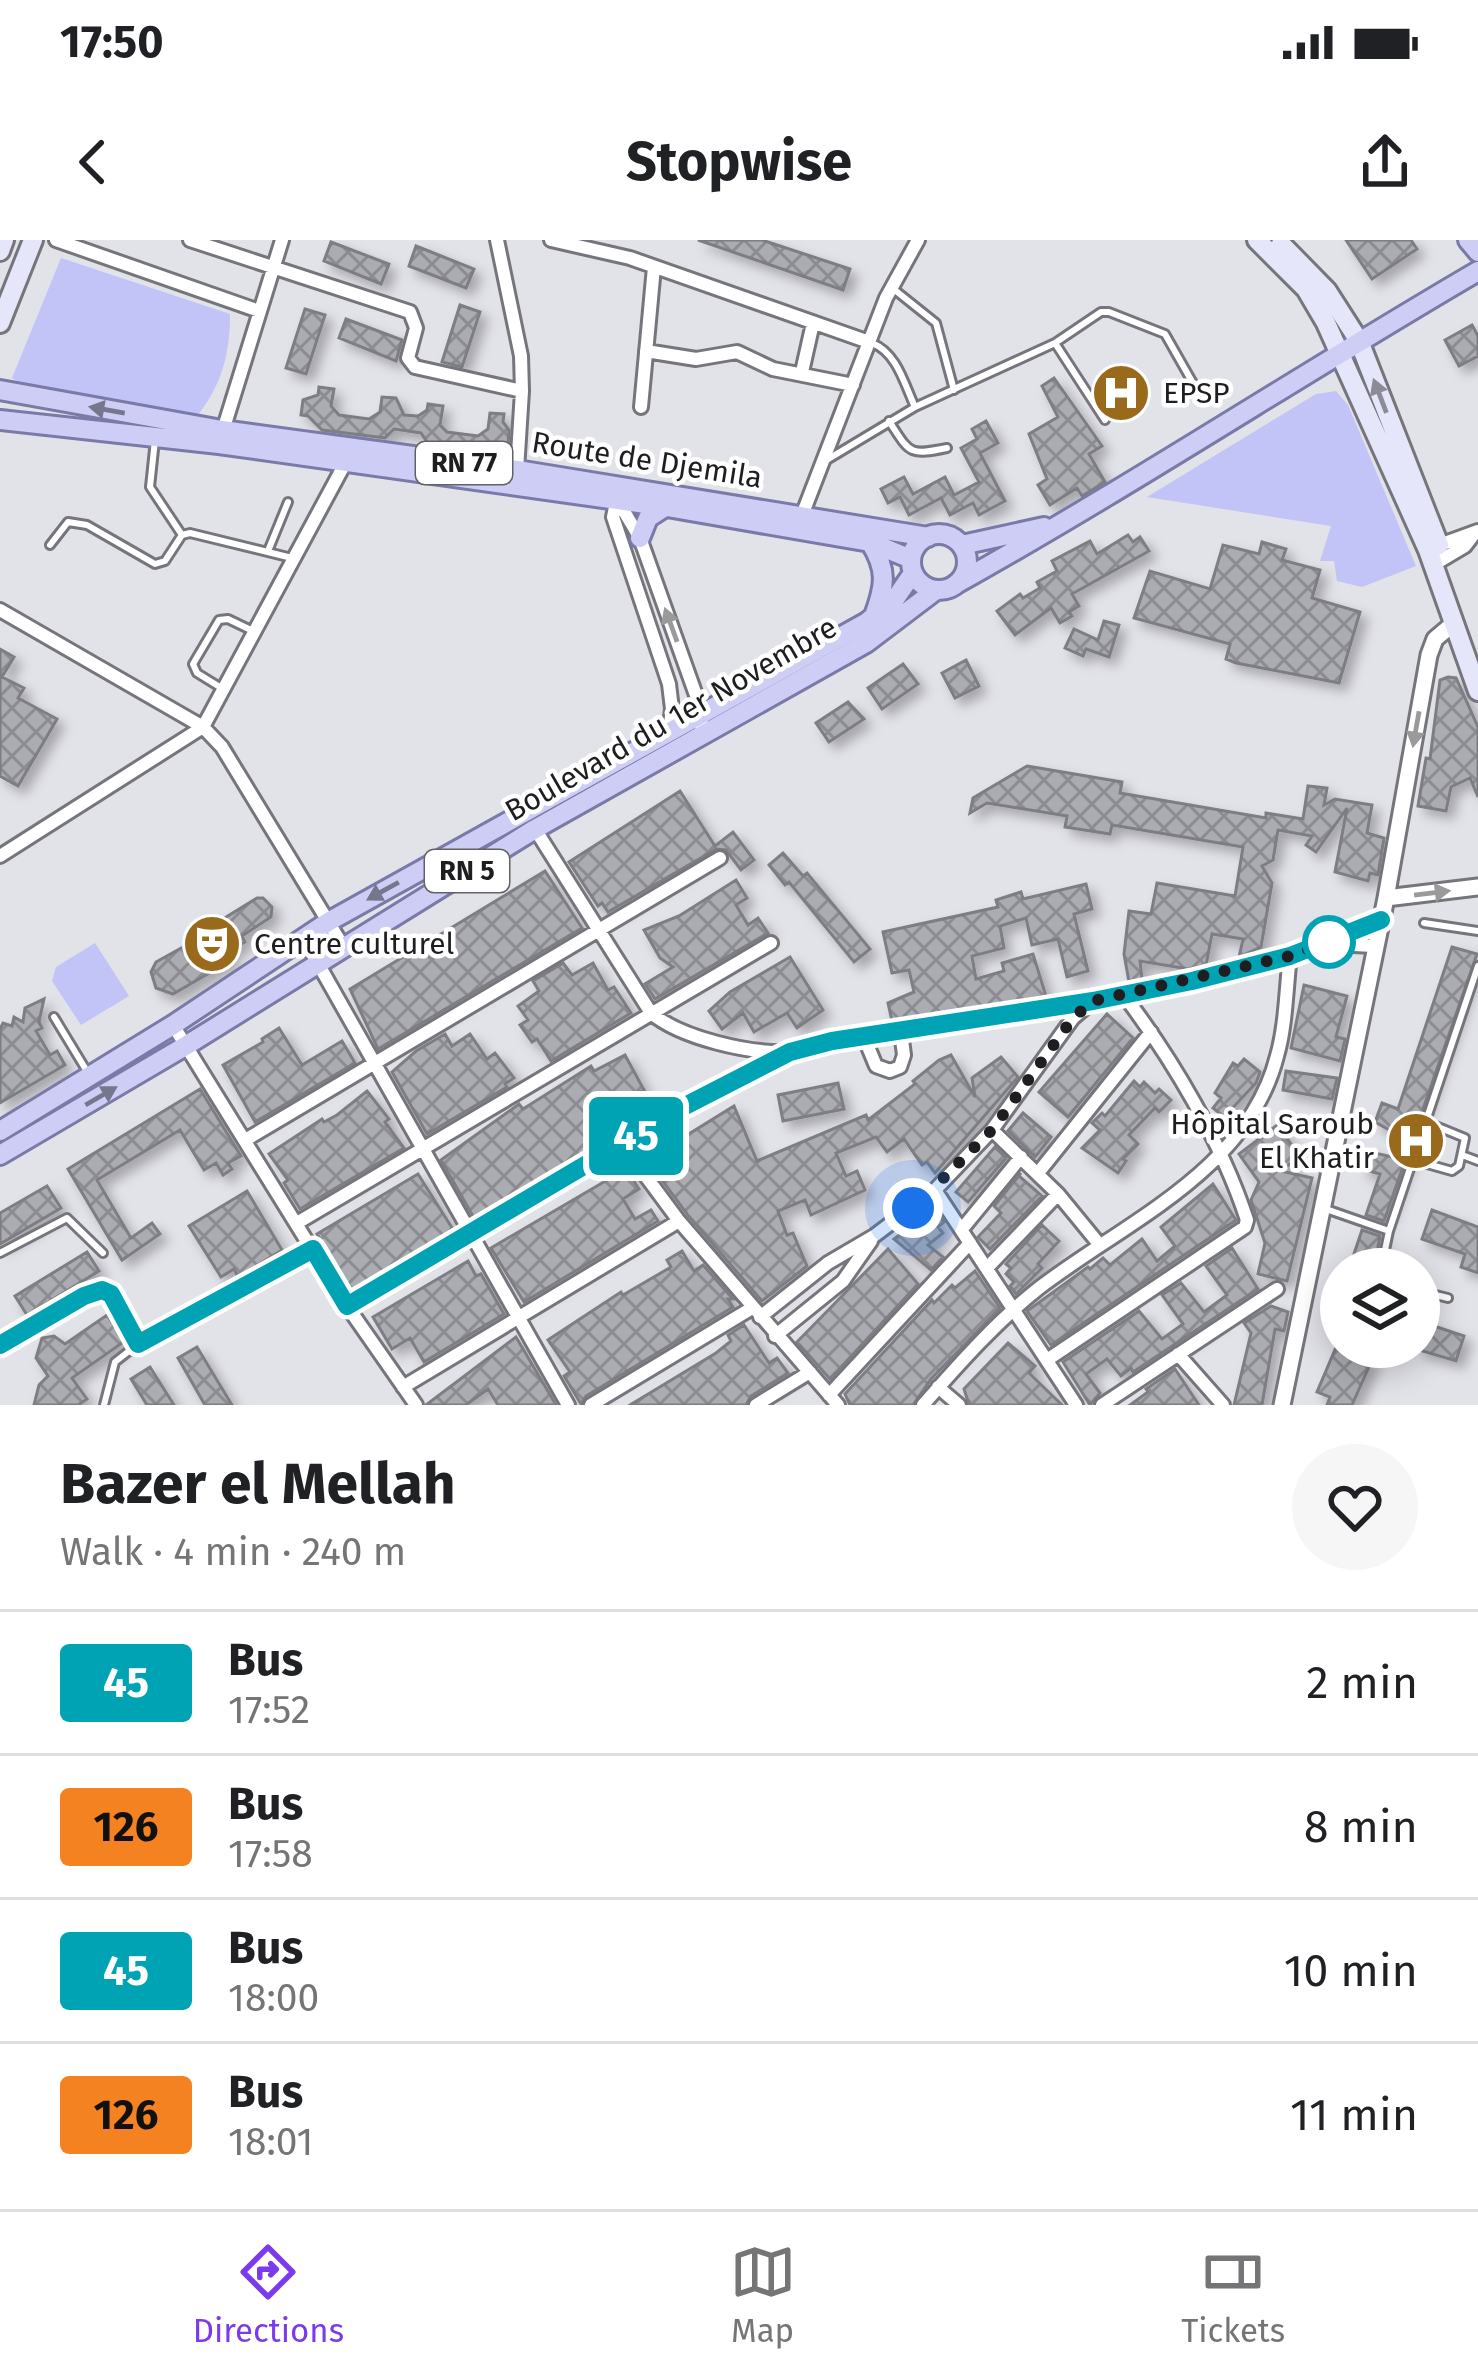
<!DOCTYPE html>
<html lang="en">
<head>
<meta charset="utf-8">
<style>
  body { margin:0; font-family:"Fira Sans",sans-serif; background:#f6f6f6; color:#202124; height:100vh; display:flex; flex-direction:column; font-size:45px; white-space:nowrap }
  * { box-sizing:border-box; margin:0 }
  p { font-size:39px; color:#757577 }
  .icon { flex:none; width:66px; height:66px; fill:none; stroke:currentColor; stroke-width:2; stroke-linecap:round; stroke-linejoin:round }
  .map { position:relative; height:1165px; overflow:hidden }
  .drawer { display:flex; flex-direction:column; background:#fff; flex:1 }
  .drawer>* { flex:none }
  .badge { padding:0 24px; border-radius:9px; font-size:42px; line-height:78px }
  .tools { position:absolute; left:1320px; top:1008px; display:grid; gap:24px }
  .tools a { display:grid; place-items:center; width:120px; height:120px; border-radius:50%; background:#fff; box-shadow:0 6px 30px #0003; font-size:60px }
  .you { position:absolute; width:60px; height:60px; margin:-30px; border:9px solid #fff; border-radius:50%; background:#1a73e8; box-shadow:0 0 0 18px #1a73e833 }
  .map>.badge { position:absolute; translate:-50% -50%; box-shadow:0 0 0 6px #fff }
  .round { display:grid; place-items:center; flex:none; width:126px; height:126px; border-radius:63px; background:#f6f6f6 }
  .head { display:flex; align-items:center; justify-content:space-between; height:204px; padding:0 60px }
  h1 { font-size:57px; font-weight:700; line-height:90px }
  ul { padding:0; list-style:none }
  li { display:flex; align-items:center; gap:36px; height:144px; padding:0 60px; border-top:3px solid #e0e0e0 }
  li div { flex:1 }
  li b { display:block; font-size:45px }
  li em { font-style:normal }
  li .badge { min-width:132px; font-weight:700; text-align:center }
  .status { display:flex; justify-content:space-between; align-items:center; height:84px; padding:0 60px; background:#fff; direction:ltr }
  .status svg { height:33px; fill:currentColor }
  header { display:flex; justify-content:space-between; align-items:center; height:156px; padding:0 60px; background:#fff; font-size:54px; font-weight:700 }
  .tab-bar { display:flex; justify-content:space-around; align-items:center; height:168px; border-top:3px solid #e0e0e0; background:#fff; font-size:33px; color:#757577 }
  .tab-bar a { display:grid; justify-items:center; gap:6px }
  .tab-bar .current { color:#7c3aed }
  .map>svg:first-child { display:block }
  .garden { fill:#c2c3f7 }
  .building { fill:url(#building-cross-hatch); stroke:#7d7e84; stroke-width:3; filter:url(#shadow) }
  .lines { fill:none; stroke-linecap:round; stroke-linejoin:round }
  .service-casing { stroke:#75757b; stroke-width:12 }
  .minor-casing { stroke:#75757b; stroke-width:18 }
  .tertiary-casing { stroke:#75757b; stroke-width:21 }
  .secondary-casing { stroke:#75757b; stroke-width:24 }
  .primary-casing { stroke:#7a7aa8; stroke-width:24 }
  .service { stroke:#fff; stroke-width:6 }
  .minor { stroke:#fff; stroke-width:12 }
  .tertiary { stroke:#fff; stroke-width:15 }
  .secondary { stroke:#e6e6fa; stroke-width:18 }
  .primary { stroke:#cdcdf6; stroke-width:18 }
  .oneway { fill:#8c8c98 }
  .oneway2 { fill:#76768c }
  .oneway3 { fill:#9a9a9b }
  .line-casing { stroke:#fff; stroke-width:27 }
  .line { stroke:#00a3b4; stroke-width:18 }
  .walk { stroke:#1e1e21; stroke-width:12; stroke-dasharray:0 21.6 }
  .stop-dot { fill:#fff; stroke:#00a3b4; stroke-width:6 }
  .labels { text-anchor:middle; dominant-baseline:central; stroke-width:9; stroke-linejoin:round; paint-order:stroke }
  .shield { fill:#fff; stroke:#626264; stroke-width:3 }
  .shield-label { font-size:27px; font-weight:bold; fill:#1e1e21 }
  .poi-label { font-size:30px; fill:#1e1e21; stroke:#fff; text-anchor:start }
  .street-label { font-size:30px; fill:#1e1e21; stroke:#fff }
</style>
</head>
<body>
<div class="status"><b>17:50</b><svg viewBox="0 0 49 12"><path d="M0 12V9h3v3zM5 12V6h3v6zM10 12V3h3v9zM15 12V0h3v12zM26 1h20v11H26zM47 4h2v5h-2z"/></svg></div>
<header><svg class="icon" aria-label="back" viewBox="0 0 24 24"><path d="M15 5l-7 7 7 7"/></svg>Stopwise<svg class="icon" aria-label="share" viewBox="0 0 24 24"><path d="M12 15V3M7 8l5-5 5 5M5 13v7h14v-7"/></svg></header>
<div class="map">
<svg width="1478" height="1165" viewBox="0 0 1478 1165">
  <defs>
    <pattern id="building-cross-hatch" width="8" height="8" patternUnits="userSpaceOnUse" patternTransform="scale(3)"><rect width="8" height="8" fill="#abacb2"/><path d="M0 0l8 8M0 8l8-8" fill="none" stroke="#8b8b90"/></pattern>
    <filter id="shadow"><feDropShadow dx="7" dy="7" stdDeviation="6" flood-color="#0004"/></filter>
  </defs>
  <rect width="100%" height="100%" fill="#e2e2e9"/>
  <path class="garden" d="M61,18L230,74C230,113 222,145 197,176L40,155L12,138Z
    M1336,151L1348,165L1416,326L1362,347L1337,341L1334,321H1320L1331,286L1147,257L1316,154Z
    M95,703L129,756L81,785L52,741L56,727Z"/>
  <path class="building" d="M698,0H762L850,29L843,50Z
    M1346,0H1411L1417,9L1372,39Z
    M331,2L389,24L381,44L324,21Z
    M416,6L474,29L466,48L409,26Z
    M460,65L480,72L462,127L442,122Z
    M305,69L325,75L306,134L286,128Z
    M346,79L402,100L396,121L339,98Z
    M1472,85L1478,96V116L1459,126L1445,100Z
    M1054,138L1102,206L1089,214L1105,242L1082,256L1077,248L1050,265L1038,245L1047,239L1029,194L1058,177L1042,146Z
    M319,147L334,149L331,166L339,175L369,179L380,172L382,157L396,158L404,175L418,176L427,170L428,164L443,166L440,185L447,192L478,196L488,189L490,173L504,174L503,182L509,190L508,207L494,213L429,205L421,193L394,189L385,198L322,190L308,176L301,175L303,160L318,155Z
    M986,181L998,203L980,213L1005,261L979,275L973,263L950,275L941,258L909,275L900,257L888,263L881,249L904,237L913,254L945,237L954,255L979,242L961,208L977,199L972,189Z
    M1128,295L1133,302L1140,297L1149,311L1072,354L1079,366L1069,372L1072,376L1060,383L1051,368L1015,395L997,371L1020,354L1023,358L1040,348L1037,342L1057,331L1052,321L1090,301L1097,314Z
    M1262,302L1286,309L1282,320L1320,330L1312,358L1360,372L1339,443L1236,423L1226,419L1230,404L1134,378L1150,331L1210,349L1223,305L1259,314Z
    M1104,381L1119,385L1109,417L1086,409L1083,416L1065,408L1074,389L1098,400Z
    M0,409L14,417L2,437L24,448L18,458L57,479L18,546L0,536Z
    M966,420L979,446L955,458L942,433Z
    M903,424L918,444L882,469L868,448Z
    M1448,437L1456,438L1478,487V557L1470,538L1451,547L1446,571L1418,566L1426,518L1430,519L1440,440Z
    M848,462L864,479L829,502L816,483Z
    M1027,526L1122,542L1120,553L1266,578V573L1303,579L1308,546L1327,548L1324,565L1335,559L1372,565L1367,593L1384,598L1378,635L1370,633L1368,641L1335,632L1347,568L1316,612L1306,605L1312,596L1278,590L1273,620L1262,626L1272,643L1261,707L1239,717L1243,699L1212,694L1206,725L1188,729L1140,721L1142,739L1129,742L1124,714L1129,671L1151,674L1157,643L1235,656L1243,607L1112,585L1110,594L1065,587L1067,576L987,563L970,573L973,558Z
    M680,551L715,606L733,592L754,620L741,630L726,610L716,609L608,672L602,663L598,666L569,622Z
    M783,613L803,636L807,633L870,709L854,722L789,642L785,645L769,625Z
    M545,631L582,688L378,809L350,749Z
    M736,640L747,658L736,665L748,685L758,678L768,693L655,759L645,744L673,727L660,718L644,690L679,676Z
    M1086,644L1092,669L1074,674L1088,731L1067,737L1058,699L1032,705L1026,678L1000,686L1004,708L972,716L976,739L1004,731L1002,723L1033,714L1046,756L892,781L888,763L914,752L909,730L892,733L883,692L998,667L996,660L1021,652L1023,659Z
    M257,658H263L272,667L271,677L242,696L245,702L228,712L232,720L173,754L156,748L151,732L156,722L183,707L188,694L215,678L218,682Z
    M1452,707L1477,714L1384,981L1366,975L1380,934L1362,929L1367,911L1392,917L1400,896L1375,882L1382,863L1398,869Z
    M790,717L823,770L797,788L787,773L754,792L743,773L722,789L709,771L730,752Z
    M563,723L572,735L593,723L608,750L614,747L631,773L551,821L537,799L532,802L520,785L528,780L518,766L539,751L533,741Z
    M1304,745L1347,756L1336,797L1345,799L1340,821L1291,808Z
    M44,759L39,782L42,788L36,791L50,815L57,811L65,825L0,863V789L3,783L12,786L14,777L23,782L25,768Z
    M1107,774L1133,798L1068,877L1039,852Z
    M279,788L302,825L342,801L355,823L255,882L223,825L263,802L262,799Z
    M445,794L452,806L470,794L487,819L495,813L514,838L505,844L507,847L427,894L392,832L416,811Z
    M625,815L644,850L625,858L594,880L608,899L474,978L441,920L519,864L523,869L591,826L594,831Z
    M951,815L975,857L972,838L1001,817L1018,837L935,933L927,922L922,925L904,899L887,912L876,897L836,913L846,936L857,931L865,950L811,975L805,960L778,971L787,995L793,993L807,1026L762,1061L687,974L647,920L734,866L757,921L866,875L868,880L915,844L913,841L939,820Z
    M1244,819L1260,832L1256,843L1224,877L1213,868L1221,858L1215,853L1233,823L1238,826Z
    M1286,831L1337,838L1332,859L1283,850Z
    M1134,841L1140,847L1144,842L1155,853L1159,849L1171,860L1159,872L1155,868L1129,895L1138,904L1123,919L1126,921L1118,933L1082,908L1100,890L1092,883L1102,873L1105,876Z
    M838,843L844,869L783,881L778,855Z
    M200,849L241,916L228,923L232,929L223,935L216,923L204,930L180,890L97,940L131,998L152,983L160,994L122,1020L68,929Z
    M367,851L389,879L385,882L404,908L300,969L284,943L288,940L269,914L322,879L324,882L337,875Z
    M1023,873L1051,897L1035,917L1008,891Z
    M1277,885L1300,916L1281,931L1312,938L1287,1041L1258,1034L1265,1003L1251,960L1259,942L1239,914Z
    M995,907L1006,918L968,962L956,952Z
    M626,929L639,949L623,959L635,979L651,970L658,981L524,1062L491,1008Z
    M1021,933L1019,936L1042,956L990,1009L978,997L1001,973L994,966Z
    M418,934L454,991L351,1052L317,994Z
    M1213,944L1236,980L1051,1105L1027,1071L1088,1027L1090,1029L1103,1018L1110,1025L1142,999L1157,1021L1175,1006L1161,987Z
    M47,946L61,968L0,1004V973Z
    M247,951L282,1010L238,1037L234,1029L221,1037L189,986Z
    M933,969L944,982L938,987L943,993L928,1005L943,1017L931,1030L894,999Z
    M1432,970L1478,987V1033L1461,1027L1465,1014L1422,999Z
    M1042,985L1059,1001L1038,1024L1042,1028L1016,1054L1010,1046L1014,1042L1006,1034L1011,1028L1006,1024Z
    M1362,990L1380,996L1374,1029H1349Z
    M1232,1008L1258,1049L1133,1132L1131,1128L1121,1136L1107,1119L1086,1134L1100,1153L1090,1165L1063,1122L1139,1071L1162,1099L1183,1084L1162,1055L1181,1043L1204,1072L1227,1055L1206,1026Z
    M888,1009L918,1044L830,1139L797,1102Z
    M682,1011L694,1031L703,1025L733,1059H728L733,1067L586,1156L581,1164L564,1136L570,1132L548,1100L621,1052L623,1055L671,1027L667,1020Z
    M87,1012L99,1031L27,1075L15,1056Z
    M468,1021L476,1036L481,1034L504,1074L424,1122L410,1098L392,1109L373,1077Z
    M975,1031L1000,1068L931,1139L913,1165H850L845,1154L932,1060L934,1063L952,1045L955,1048Z
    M1271,1066L1288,1072L1284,1091L1275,1089L1262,1165H1234L1251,1093L1244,1083Z
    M107,1075L125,1101L72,1138L87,1159L78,1165H34L39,1145L48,1136L36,1118L42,1098L54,1096L65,1104Z
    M1419,1081L1464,1096L1456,1121L1419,1110Z
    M744,1085L769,1123L777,1118L788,1133L751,1156L746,1165H630L716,1113L731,1101L728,1095Z
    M516,1097L556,1165H498L488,1149L466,1165H426Z
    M1008,1103L1035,1126L1029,1133L1062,1165H969L964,1149Z
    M1337,1105L1372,1120L1352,1165H1327L1330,1157L1317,1152Z
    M197,1107L232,1165H205L178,1118Z
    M150,1127L174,1165H147L131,1139Z
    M1175,1129L1199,1165H1130L1148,1152L1146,1149Z"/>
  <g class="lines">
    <g class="service-casing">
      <path id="service" d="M891,47L936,83L954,150
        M1055,103L1101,72H1109L1165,94L1194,145
        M915,167L1055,103L1105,180
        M889,181C910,213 908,216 947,208
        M155,200L150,247L182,295
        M825,221L915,167C904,143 897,113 872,103
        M50,305L68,282L87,285L155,324L165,321L182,295L190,293L292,318
        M268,311L288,262
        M223,449L197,433L193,424L219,380L228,379L253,391
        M1424,683L1478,691
        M54,777L88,833
        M1462,915L1478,921
        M1413,920L1452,931L1459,926L1465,898L1426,882
        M1323,968L1389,991
        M0,1013L67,978L103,1013
        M1381,1029L1389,991L1478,726
        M1419,1051L1448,1058
        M0,1105L84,1056L102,1050L111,1054L138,1104
        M104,1165L115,1122L138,1104L313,1009"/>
    </g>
    <g class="minor-casing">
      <path id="minor" d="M56,0L259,71
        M190,0L410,72L416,88L408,118L415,127L522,151L517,230
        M497,0L521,116L522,151
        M551,0L630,18L869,102
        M646,111L696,119L737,112L773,129L853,145
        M802,132L813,83
        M641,167L654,27
        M221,197L282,0
        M617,258L613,277L669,444L672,469L669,492
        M619,263L640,298L702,472L701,496
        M801,278L886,58L918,0
        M1434,307L1478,291
        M1433,325L1465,306L1474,294
        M0,370L203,487L0,616
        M535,589L651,773C681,798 749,814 790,812C804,811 820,804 834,801C876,793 919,789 962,781C1105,757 1246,738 1380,680
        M303,697L568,1165
        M1333,704L1374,706
        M343,706L222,507L203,487L349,216
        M173,785L347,1066L416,1165
        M864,797L876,826L890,831L900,827L904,815L901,792
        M992,890L1058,954L1099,1004
        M247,899L720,618
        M622,904L679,981L838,1165
        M1038,933L1151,792
        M935,950L1076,1165
        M297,983L771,703
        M962,989L1021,917
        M987,1028L1058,954
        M347,1066L685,866L789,813
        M760,1077L828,1023L874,996L935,950L992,890L1073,778L1092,762
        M775,1096L843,1041L871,1001
        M1178,1114L1223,1165
        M1047,1120L1245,987L1247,980C1221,901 1173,820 1123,754
        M403,1147L679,981
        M938,1147L959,1165
        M829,1155L970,1003
        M591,1165L752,1068
        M756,1165L810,1132
        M923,1165C958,1125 997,1081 1039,1048C1125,982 1248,931 1277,816C1286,785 1286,749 1290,716
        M1102,1165L1277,1049"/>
    </g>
    <g class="tertiary-casing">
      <path id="tertiary" d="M1386,658L1478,647
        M1282,1165L1386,658L1429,415L1435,399L1454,383"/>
    </g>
    <g class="secondary-casing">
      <path id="secondary" d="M1257,0L1306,49L1326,83L1428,310L1478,451
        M1281,4L1327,51L1359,101L1439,305
        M0,11L4,0
        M0,83L33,0"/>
    </g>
    <g class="primary-casing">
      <path id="primary" d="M1468,0L1478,12
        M0,150L222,190L517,230L928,297
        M0,180L219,204L667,267L870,302L911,319
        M911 322a28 28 0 1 1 56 0a28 28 0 1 1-56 0Z
        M640,298L648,278L665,267
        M870,302C888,330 885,346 874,376
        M962,305L1044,287
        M956,344C1133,245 1303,133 1478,31
        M0,891L173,785L328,682L867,382L895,359L913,333
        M0,915L187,805L535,589L866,403L936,350"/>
    </g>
    <use href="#service" class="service"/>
    <use href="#minor" class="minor"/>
    <use href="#tertiary" class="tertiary"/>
    <use href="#secondary" class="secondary"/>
    <use href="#primary" class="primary"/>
  </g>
  <defs><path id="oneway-solid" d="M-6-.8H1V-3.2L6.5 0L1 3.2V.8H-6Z" transform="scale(3)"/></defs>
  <use class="oneway" href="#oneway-solid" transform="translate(1380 156) rotate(-111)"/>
  <g class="oneway2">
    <use href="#oneway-solid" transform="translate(107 170) rotate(-170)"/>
    <use href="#oneway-solid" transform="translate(383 651) rotate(151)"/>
    <use href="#oneway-solid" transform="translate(101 856) rotate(-30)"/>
  </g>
  <g class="oneway3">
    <use href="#oneway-solid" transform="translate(671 385) rotate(-110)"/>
    <use href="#oneway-solid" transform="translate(1416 489) rotate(100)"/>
    <use href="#oneway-solid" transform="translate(1432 653) rotate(-7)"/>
  </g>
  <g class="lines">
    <g class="line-casing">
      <path id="line" d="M0,1105L84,1056L102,1050L111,1054L138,1104L313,1009L347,1066L685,866L790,812L832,801L1093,761L1192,741L1290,716L1381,680"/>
    </g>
    <use href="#line" class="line"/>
    <path class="walk" d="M913,968L992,890L1073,778L1093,761L1290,716L1329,702"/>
  </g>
  <defs>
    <g id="hospital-disc" transform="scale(3)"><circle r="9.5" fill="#9a6a1c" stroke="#fff"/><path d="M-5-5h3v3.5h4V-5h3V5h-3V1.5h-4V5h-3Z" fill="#fff"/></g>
    <g id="theatre-disc" transform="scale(3)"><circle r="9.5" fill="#9a6a1c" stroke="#fff"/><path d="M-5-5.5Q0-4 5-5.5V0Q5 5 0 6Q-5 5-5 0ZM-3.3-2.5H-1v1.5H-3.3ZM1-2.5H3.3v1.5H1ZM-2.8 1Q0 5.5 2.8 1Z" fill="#fff"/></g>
  </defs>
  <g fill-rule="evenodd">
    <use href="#hospital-disc" x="1121" y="153"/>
    <use href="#theatre-disc" x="212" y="704"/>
    <use href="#hospital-disc" x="1416" y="901"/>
  </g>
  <circle class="stop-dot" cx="1329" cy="702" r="24"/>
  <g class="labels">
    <g class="shield">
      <rect x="416" y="202" width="96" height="42" rx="9"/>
      <rect x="425" y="610" width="84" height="42" rx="9"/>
    </g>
    <g class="shield-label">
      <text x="464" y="223">RN 77</text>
      <text x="467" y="631">RN 5</text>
    </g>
    <g class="poi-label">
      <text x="1163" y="153">EPSP</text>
      <text x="254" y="704">Centre culturel</text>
      <text x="1374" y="884" text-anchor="end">Hôpital Saroub<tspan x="1374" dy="34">El Khatir</tspan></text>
    </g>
    <g class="street-label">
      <text transform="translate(647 220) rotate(9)">Route de Djemila</text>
      <text transform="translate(671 479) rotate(-30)">Boulevard du 1er Novembre</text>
    </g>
  </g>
</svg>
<div class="tools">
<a><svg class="icon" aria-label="layers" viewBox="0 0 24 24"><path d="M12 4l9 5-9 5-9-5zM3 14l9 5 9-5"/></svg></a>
</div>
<div class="you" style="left:913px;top:968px"></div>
<b class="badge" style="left:636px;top:896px;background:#00a3b4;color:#fff">45</b>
</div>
<section class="drawer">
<div class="head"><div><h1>Bazer el Mellah</h1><p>Walk · 4 min · 240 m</p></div><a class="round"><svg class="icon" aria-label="heart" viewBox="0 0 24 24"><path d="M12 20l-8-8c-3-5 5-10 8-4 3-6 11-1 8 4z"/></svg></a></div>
<ul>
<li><span class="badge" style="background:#00a3b4;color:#fff">45</span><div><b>Bus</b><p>17:52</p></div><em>2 min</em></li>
<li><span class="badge" style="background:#f58220;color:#111">126</span><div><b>Bus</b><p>17:58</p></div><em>8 min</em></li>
<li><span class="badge" style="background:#00a3b4;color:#fff">45</span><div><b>Bus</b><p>18:00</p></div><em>10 min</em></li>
<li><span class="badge" style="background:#f58220;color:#111">126</span><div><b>Bus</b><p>18:01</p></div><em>11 min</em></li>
</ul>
</section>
<nav class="tab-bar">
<a class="current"><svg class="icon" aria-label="directions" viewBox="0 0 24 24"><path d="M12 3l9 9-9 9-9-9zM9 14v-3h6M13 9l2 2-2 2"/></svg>Directions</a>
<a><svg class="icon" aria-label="map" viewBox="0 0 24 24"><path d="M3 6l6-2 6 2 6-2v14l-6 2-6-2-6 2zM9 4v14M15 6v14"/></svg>Map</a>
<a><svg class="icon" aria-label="tickets" viewBox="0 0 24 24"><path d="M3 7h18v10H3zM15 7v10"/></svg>Tickets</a>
</nav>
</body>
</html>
